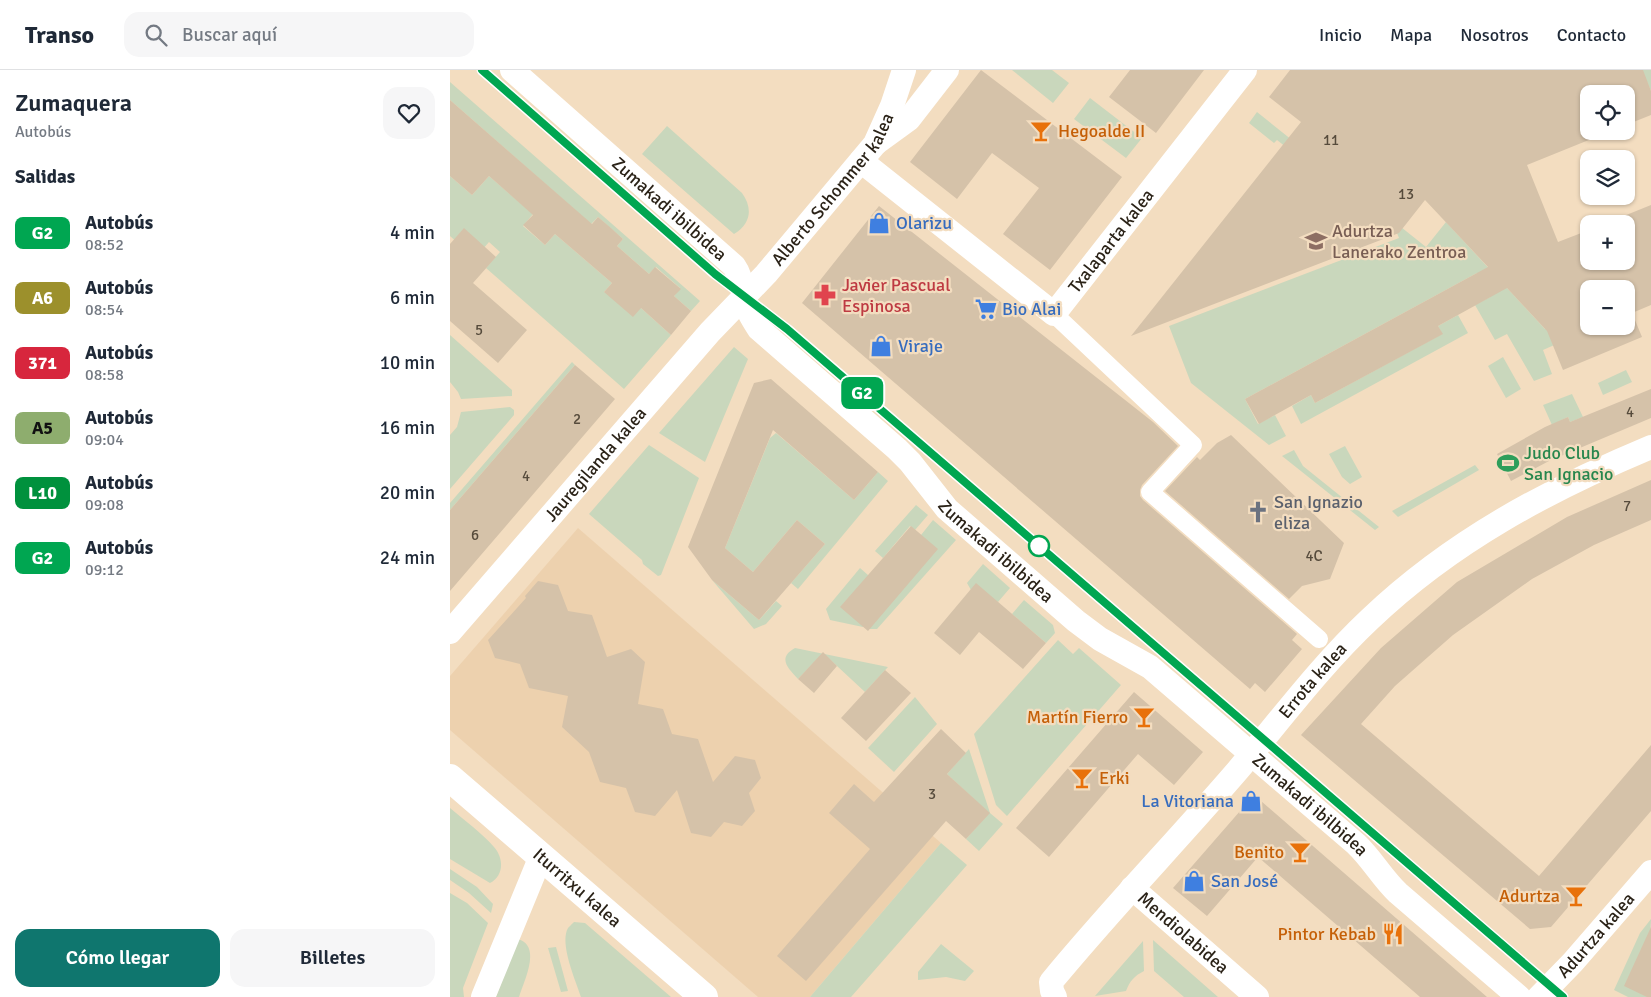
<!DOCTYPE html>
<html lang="es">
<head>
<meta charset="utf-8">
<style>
  body { margin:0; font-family:Signika,sans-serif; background:#f6f6f7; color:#1f2937; height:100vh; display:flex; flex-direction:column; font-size:19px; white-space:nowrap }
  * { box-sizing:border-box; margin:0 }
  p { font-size:16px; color:#747a83 }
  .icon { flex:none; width:28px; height:28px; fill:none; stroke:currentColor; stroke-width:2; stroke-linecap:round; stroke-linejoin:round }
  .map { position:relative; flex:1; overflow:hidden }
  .drawer { display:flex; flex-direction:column; background:#fff; width:450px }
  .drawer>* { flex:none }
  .badge { padding:0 10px; border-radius:8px; font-size:18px; line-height:32px }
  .buttons { position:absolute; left:1130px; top:15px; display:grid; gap:10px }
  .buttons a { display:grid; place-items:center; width:55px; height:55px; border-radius:10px; background:#fff; box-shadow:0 1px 4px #0004; font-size:25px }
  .map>.badge { position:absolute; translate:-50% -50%; box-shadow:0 0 0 2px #fff }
  h2 { padding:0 15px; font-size:19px; line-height:45px }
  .round { display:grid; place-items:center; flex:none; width:52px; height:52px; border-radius:15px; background:#f6f6f7 }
  .head { display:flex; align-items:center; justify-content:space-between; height:85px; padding:0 15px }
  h1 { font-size:24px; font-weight:600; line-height:38px }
  .cta { display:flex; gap:10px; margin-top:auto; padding:10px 15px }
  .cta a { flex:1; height:58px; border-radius:15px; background:#0f766e; color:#fff; font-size:20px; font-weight:600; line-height:58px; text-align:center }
  .cta a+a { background:#f6f6f7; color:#1f2937 }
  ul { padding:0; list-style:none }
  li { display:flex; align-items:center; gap:15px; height:65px; padding:0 15px }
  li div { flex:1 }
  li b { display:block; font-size:19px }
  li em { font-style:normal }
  li .badge { min-width:55px; font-weight:700; text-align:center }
  header { display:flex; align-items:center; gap:30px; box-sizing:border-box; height:70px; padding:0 25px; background:#fff; border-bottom:1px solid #e0e1e3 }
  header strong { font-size:24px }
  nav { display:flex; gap:28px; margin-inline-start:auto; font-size:18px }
  .search { width:350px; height:45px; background:#f6f6f7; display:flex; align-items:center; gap:12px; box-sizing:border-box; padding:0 18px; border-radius:15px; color:#747a83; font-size:19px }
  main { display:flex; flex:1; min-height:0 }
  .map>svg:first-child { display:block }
  .built { fill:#edd1ae }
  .green { fill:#c9d7bc }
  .building { fill:#d5c2a9; fill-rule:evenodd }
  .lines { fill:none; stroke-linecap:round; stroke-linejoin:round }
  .pedestrian { stroke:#fff; stroke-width:18 }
  .minor { stroke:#fff; stroke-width:24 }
  .primary { stroke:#fff; stroke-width:28 }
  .line-casing { stroke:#fff; stroke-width:11 }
  .line { stroke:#00a651; stroke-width:8 }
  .stop-dot { fill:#fff; stroke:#00a651; stroke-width:2.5 }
  .labels { text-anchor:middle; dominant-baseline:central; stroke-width:4.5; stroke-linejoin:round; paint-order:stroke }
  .number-label { font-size:15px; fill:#564b3c }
  .food-label { font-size:18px; fill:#c56008; stroke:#f3ddc0; text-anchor:end }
  .street-label { font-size:18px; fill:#2b2318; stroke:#f3ddc0 }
  .shop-label { font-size:18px; fill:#366cbe; stroke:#f3ddc0; text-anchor:start }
  .education-label { font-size:18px; fill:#785e54; stroke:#f3ddc0; text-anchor:start }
  .health-label { font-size:18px; fill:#be3a42; stroke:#f3ddc0; text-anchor:start }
  .leisure-label { font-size:18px; fill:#27864d; stroke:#f3ddc0; text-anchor:start }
  .worship-label { font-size:18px; fill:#5b616d; stroke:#f3ddc0; text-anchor:start }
</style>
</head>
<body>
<header>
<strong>Transo</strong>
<div class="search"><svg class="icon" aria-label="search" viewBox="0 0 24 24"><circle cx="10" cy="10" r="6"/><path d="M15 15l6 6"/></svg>Buscar aquí</div>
<nav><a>Inicio</a><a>Mapa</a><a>Nosotros</a><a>Contacto</a></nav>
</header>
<main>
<section class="drawer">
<div class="head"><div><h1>Zumaquera</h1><p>Autobús</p></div><a class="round"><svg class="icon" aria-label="heart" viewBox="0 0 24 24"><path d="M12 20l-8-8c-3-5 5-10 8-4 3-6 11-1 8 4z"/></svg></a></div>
<h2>Salidas</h2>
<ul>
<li><span class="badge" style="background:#00a651;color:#fff">G2</span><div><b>Autobús</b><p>08:52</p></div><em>4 min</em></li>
<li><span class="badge" style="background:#9c902c;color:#fff">A6</span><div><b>Autobús</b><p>08:54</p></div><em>6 min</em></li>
<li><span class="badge" style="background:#d7263d;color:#fff">371</span><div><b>Autobús</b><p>08:58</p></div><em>10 min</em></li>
<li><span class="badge" style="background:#8ead6e;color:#111">A5</span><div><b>Autobús</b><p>09:04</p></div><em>16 min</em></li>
<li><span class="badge" style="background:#00913d;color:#fff">L10</span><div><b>Autobús</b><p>09:08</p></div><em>20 min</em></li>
<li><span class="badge" style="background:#00a651;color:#fff">G2</span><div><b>Autobús</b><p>09:12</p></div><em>24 min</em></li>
</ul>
<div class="cta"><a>Cómo llegar</a><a>Billetes</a></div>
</section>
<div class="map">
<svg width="1201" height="927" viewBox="0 0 1201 927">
  <rect width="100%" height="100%" fill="#f3ddc0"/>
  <path class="built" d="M128,458L491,773L360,927H308L0,660V606Z"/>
  <path class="green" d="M562,0H602L619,13L603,33Z
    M1133,0L1136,2L1140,0H1201V21L1197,12L1169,24H1139V36L1055,70L1061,88L1042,95L1082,195L1078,197L1085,217L1107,208L1100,189L1111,185L1118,203L1135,196L1140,207L1148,203L1145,197L1152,195L1150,191H1165L1166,193L1171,191L1180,212L1163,219L1158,208L1153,211L1157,219H1139V228L1129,233L1134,244L1139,243V256H1142L1138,258V260L1093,280L1102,304L1084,311L1057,264L1045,270L1025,235L1040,227L1027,203L795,329L808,354L825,345L836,366L819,375L741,313L719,256L949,168L945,158L941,160L827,70L824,73L799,53L807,42L976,177L996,152L1095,259L1108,255L1055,190L1053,191L1047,184L1042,186L1004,145L1012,136L1014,139L1020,136L1029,159L1048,150L1042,135L1031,139L1024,122L1034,118L1030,110L1022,114L1020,111L1022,108L1011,94L1032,66L1031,65L1055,34L1073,47L1088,30L1092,39L1118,7Z
    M0,12L250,231L241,241L224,226L230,218L206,197L199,204L167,176L173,169L148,147L141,154L0,30Z
    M640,28L692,68L676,88L624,49Z
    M217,56L292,123C303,138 301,154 284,164L192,84Z
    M0,106L22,125L39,106L83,144L73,156L95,175L105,164L162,213L154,222L191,238L221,265L174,319L36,198L50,182L39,172L25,188L0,166Z
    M1008,245L1018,263L851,354L842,336L861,325L865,333L992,264L988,256Z
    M0,265L62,320V326L11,329L8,322L0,312Z
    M284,277L298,289L255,392L209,363Z
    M1053,287L1071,319L1056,328L1038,296Z
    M122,292L125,295L0,440V433Z
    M1176,300L1182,312L1153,325L1148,313Z
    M1122,324L1133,347L1120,352L1118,347L1102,355L1093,335Z
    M60,337L64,340V345L0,419V365L7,357L11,342Z
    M326,363L404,430L428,402L438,411L348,519L341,513L375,474L347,450L303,502L275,478L320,368Z
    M199,375L249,408L211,505L208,506L193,494L192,490L139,444Z
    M895,376L912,407L900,414L892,407L879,384Z
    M844,380L853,396L929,457L925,460L832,386Z
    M1025,395L1029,400L948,447L942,441Z
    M466,435L478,445L465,460L460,456L433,488L425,481Z
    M483,450L506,470L427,559H419L471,465Z
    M533,494L560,518L548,532L521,520L517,513Z
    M410,498L418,505L413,557L380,550L376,539Z
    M262,510L309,550L326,531L332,536L316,554L304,559Z
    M574,530L603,555L605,563L596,573L562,544Z
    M608,570L623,584L629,578L671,615L557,746L546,735L524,664Z
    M345,578L438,597L415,622L373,583L348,609C338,598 327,588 345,578Z
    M465,627L487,654L444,702L418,678Z
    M519,679L540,743L553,754L529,781L516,769L539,743L497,704Z
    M0,738C14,750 32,763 44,777C54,788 54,806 40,813L0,789Z
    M491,773L517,795L401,927H360Z
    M0,799L27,817L43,834L41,843L19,823L0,810Z
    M0,823L17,833L38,853L13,918L14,927H0Z
    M1201,849L1197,927H1178L1164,920L1190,863Z
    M124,852L135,853L221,927H131C126,911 109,874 118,858C119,857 123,853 124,852Z
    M68,869C92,876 74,911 69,927H46Z
    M703,870L768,927H734L704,901Z
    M693,871L694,901C684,906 680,911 676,921L645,926Z
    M491,874L524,901L515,911L496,907L468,910V902Z
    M106,877L118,921L111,922L98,878Z"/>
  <path class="building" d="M531,0L672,107L600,200L553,164L589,118L542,83L507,129L460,92Z
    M680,0H754L706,63L659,27Z
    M840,0H1193L1201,21V45L1176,55V24H1139V61H1161L1077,95L1108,172L1139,160V191H1176V154H1154L1201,135V235L1182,243L1192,267L1113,300L1097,261L1057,218L988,256L993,264L865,333L861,325L809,354L795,329L1038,197L975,130L949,163L681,266L851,52L819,27ZM1139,219H1176V256H1139Z
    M0,30L142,154L148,147L161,158L173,169L167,176L199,204L205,197L231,219L224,226L241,241L221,265L191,238L183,247L154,222L162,213L105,164L95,175L73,155L83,145L39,106L22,125L0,106Z
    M429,136L703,352L728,376L692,415L690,420V426L693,430L847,564L842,570L852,579L815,622L805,613L800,619L352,233Z
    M14,158L46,187L23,213L77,260L48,293L0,251V174Z
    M125,295L165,329L0,521V440Z
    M321,309L428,402L404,430L323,360L275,478L303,502L347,450L375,474L309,550L262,510L238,477L304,313Z
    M1201,319V348L1099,391L1061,411L1047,384L1095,357L1118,347L1120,352Z
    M781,365L894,473L880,509L852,516L839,529L715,421L747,387L750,390L767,373Z
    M1201,410V450L1144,475L1082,509L1003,565L945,616L911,654L1089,806L1201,675V741L1101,857L1080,859L851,665L931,578L1007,512L1117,447Z
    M461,456L488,479L418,561L390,537Z
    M88,511L108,515L118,541L142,545L157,587L181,579L195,592L188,634L213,639L222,664L248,669L263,712L285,686L305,690L311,708L299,723L305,741L292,756L274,752L261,767L241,763L227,720L205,746L185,742L176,718L150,712L139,682L112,657L118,626L79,618L70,594L45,588L38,570L76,528L75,526Z
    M526,513L596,573L573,599L529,562L510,585L484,563Z
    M373,582L387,596L364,623L348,609Z
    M435,600L461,623L416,671L391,648Z
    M684,622L753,682L724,715L688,684L599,787L566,758Z
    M491,659L516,683L497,704L540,743L516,769L496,751L356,911L327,886L420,779L379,743L404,714L424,732Z
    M804,725L1037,927H970L808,787L757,846L723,818Z
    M1201,857V927H1197L1174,916Z"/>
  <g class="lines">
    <path class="pedestrian" d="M604,244L743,375L700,422L869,569"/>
    <g class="minor">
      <path id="s1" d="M62,0L284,196C291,206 291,214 294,226C296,239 302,248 309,259L447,379L460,392L497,439L626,551L650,569L700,597L906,774C922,789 932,808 948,823L1069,927"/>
      <path d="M426,73L459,49L497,0"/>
      <path id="s2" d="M411,91L604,244L795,0"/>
      <path id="s3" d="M0,562L260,262L316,204L425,74L442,36L454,0"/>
      <path id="s4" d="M682,818L807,927"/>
      <path d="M33,927L91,786"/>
      <path id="s5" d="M605,927L602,921L601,912C661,839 727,771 788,700C831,649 871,595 920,549C1002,471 1098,420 1201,377"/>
      <path id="s6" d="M1089,927L1123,892L1201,802"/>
    </g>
    <path class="primary" id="s7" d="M0,708L254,927"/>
  </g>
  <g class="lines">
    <g class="line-casing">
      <path id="line" d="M32,0L265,204L337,259L366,284L1113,927"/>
    </g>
    <use href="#line" class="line"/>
  </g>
  <defs>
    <g id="bar-bare" transform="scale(1.725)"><path d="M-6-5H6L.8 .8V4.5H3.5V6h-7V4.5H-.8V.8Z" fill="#e8710a" stroke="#f3ddc0" stroke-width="2.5" paint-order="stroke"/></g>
    <g id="shop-bare" transform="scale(1.725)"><path d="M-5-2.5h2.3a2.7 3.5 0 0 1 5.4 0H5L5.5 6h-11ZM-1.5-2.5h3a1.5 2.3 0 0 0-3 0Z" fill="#3f7fe0" stroke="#f3ddc0" stroke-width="2.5" paint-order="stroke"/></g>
    <g id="university-bare" transform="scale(1.725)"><path d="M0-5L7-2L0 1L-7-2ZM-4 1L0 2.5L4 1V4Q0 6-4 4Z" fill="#8d6e63" stroke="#f3ddc0" stroke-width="2.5" paint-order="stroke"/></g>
    <g id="pharmacy-bare" transform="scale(1.725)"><path d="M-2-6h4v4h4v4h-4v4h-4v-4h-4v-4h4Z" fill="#e0444e" stroke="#f3ddc0" stroke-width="2.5" paint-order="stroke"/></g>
    <g id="supermarket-bare" transform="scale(1.725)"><path d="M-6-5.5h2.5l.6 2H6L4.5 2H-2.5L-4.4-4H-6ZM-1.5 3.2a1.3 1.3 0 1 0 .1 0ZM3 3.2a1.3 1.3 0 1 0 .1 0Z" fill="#3f7fe0" stroke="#f3ddc0" stroke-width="2.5" paint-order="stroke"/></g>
    <g id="stadium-bare" transform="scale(1.725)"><path d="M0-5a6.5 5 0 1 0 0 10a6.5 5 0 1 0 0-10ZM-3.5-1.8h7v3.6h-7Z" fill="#2e9e5b" stroke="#f3ddc0" stroke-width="2.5" paint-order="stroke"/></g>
    <g id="church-bare" transform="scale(1.725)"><path d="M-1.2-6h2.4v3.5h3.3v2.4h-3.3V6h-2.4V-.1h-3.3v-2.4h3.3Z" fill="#6b7280" stroke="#f3ddc0" stroke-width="2.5" paint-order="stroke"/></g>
    <g id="restaurant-bare" transform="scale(1.725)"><path d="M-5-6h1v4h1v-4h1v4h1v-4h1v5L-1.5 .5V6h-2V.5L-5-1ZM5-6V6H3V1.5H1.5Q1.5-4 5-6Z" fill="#e8710a" stroke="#f3ddc0" stroke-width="2.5" paint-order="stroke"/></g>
  </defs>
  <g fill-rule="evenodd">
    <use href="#bar-bare" x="591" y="61"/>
    <use href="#shop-bare" x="429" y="153"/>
    <use href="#university-bare" x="866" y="171"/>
    <use href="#pharmacy-bare" x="375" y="225"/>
    <use href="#supermarket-bare" x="536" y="239"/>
    <use href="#shop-bare" x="431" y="276"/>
    <use href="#stadium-bare" x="1058" y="393"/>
    <use href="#church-bare" x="808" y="442"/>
    <use href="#bar-bare" x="694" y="647"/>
    <use href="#bar-bare" x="632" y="708"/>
    <use href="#shop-bare" x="801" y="731"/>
    <use href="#bar-bare" x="850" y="782"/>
    <use href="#shop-bare" x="744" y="811"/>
    <use href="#bar-bare" x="1126" y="826"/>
    <use href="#restaurant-bare" x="943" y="864"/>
  </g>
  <circle class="stop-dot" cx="589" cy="476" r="10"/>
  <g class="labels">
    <g class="number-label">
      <text x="881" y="70">11</text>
      <text x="956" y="124">13</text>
      <text x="29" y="260">5</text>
      <text x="1180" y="342">4</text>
      <text x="127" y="349">2</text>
      <text x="76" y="406">4</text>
      <text x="1177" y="436">7</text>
      <text x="25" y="465">6</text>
      <text x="864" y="486">4C</text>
      <text x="482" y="724">3</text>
    </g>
    <g class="food-label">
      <text x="608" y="61" text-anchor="start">Hegoalde II</text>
      <text x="678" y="647">Martín Fierro</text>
      <text x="649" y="708" text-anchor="start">Erki</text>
      <text x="834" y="782">Benito</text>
      <text x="1110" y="826">Adurtza</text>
      <text x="926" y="864">Pintor Kebab</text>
    </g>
    <g class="street-label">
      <text stroke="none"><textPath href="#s3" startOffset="586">Alberto Schommer kalea</textPath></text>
      <text stroke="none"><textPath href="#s1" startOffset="210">Zumakadi ibilbidea</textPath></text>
      <text stroke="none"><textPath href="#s2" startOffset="339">Txalaparta kalea</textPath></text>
      <text stroke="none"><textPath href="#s3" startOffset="222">Jauregilanda kalea</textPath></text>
      <text stroke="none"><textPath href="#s1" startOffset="690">Zumakadi ibilbidea</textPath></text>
      <text stroke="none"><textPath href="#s5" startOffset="415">Errota kalea</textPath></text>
      <text stroke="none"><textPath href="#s1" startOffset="1095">Zumakadi ibilbidea</textPath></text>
      <text stroke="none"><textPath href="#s7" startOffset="168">Iturritxu kalea</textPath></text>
      <text stroke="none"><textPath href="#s4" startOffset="68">Mendiolabidea</textPath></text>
      <text stroke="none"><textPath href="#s6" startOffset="84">Adurtza kalea</textPath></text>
    </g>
    <g class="shop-label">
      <text x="446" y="153">Olarizu</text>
      <text x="552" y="239">Bio Alai</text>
      <text x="448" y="276">Viraje</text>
      <text x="784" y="731" text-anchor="end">La Vitoriana</text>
      <text x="761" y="811">San José</text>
    </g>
    <g class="education-label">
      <text x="882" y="161">Adurtza<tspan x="882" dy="21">Lanerako Zentroa</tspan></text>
    </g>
    <g class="health-label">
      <text x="392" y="215">Javier Pascual<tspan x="392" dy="21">Espinosa</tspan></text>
    </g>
    <g class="leisure-label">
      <text x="1074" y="383">Judo Club<tspan x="1074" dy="21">San Ignacio</tspan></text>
    </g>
    <g class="worship-label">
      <text x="824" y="432">San Ignazio<tspan x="824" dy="21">eliza</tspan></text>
    </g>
  </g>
</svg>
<div class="buttons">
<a><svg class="icon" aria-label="locate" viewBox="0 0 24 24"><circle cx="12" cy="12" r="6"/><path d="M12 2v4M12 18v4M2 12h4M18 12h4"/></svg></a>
<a><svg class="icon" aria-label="layers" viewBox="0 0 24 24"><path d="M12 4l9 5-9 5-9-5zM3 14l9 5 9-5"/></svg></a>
<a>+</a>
<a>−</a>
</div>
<b class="badge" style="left:412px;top:323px;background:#00a651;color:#fff">G2</b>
</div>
</main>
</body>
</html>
